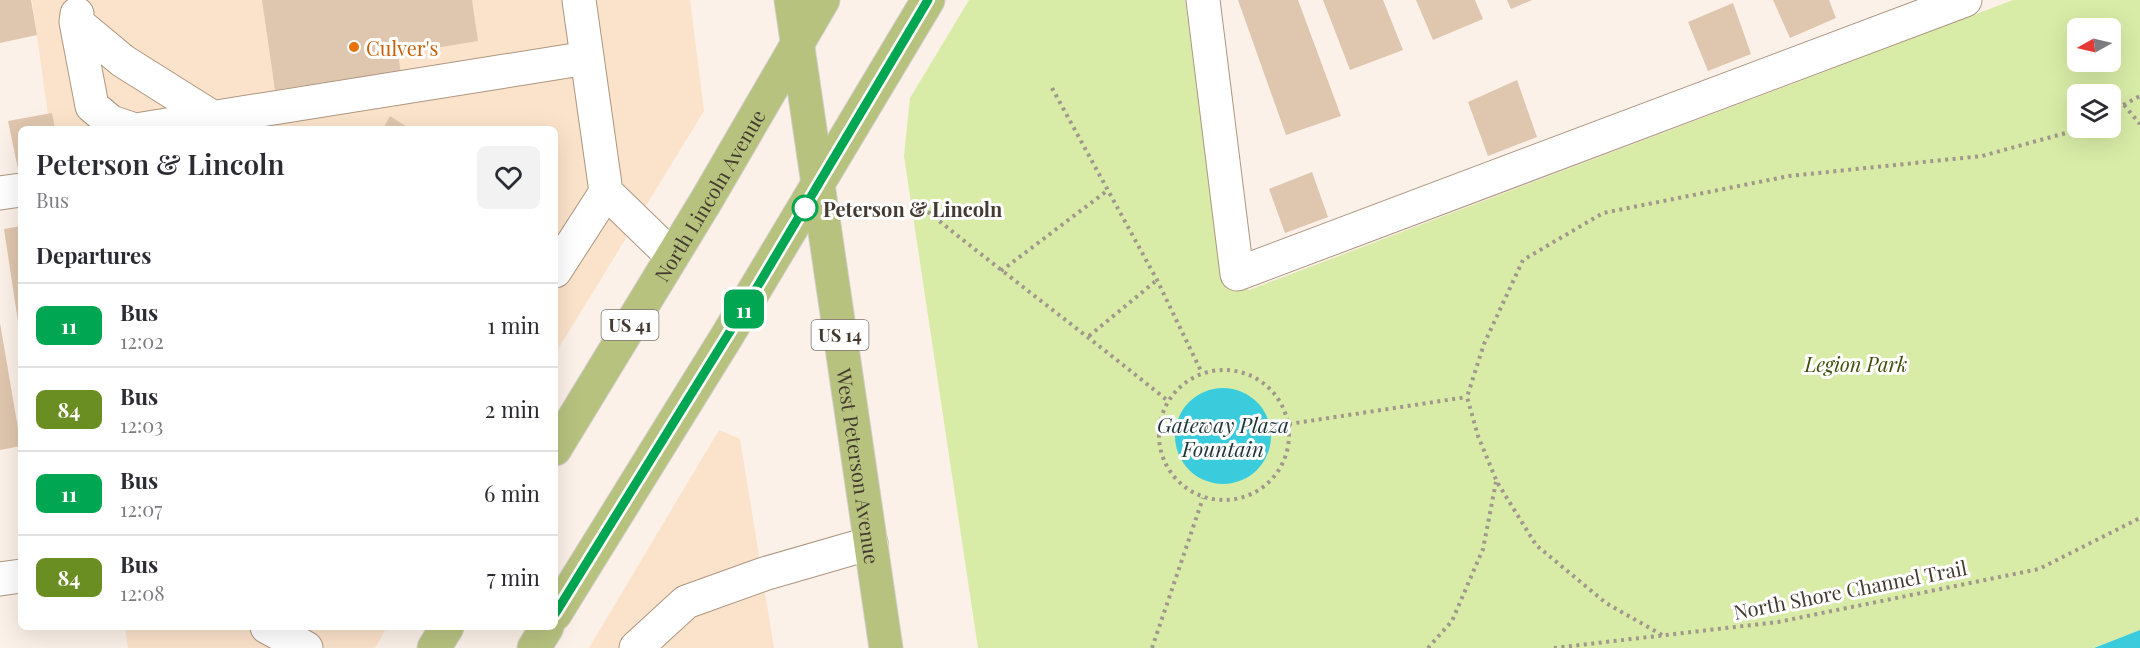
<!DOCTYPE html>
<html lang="en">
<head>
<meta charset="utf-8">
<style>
  body { margin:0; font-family:"Playfair Display",serif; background:#f2f2f3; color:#2b2b33; height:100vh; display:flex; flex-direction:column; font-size:22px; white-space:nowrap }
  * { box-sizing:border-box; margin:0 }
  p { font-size:20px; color:#7c7c81 }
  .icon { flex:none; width:33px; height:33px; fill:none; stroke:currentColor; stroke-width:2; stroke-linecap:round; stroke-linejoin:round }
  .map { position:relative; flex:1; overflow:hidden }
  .side { position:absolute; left:18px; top:126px; width:540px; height:504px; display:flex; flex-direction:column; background:#fff; border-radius:9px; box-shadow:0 6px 24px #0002 }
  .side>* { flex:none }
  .badge { padding:0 12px; border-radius:9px; font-size:21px; line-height:39px }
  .needle { width:39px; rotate:262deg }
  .buttons { position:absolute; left:2067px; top:18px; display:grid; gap:12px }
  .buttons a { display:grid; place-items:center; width:54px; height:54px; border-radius:9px; background:#fff; box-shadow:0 6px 24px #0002; font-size:30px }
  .map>.badge { position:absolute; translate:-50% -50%; box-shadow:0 0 0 3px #fff }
  h2 { padding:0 18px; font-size:22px; line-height:54px }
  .round { display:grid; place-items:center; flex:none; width:63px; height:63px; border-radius:9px; background:#f2f2f3 }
  .summary { display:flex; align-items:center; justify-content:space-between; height:102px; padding:0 18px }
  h1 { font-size:28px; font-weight:600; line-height:45px }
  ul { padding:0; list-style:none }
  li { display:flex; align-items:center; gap:18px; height:84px; padding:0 18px; border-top:2px solid #e1e1e2 }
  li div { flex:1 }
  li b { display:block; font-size:22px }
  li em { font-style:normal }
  li .badge { min-width:66px; font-weight:700; text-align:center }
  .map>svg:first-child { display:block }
  .built { fill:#fbe2ca }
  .green { fill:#d8eca7; fill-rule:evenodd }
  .water { fill:#3accdc }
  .building { fill:#dfc6ae }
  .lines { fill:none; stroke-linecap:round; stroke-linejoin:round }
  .minor-casing { stroke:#ae9680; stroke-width:35 }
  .major-casing { stroke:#d2d0cd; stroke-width:35 }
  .path { stroke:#a1978d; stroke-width:4; stroke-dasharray:3 4.5; stroke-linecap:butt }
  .minor { stroke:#fff; stroke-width:33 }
  .major { stroke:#b7c27f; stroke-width:33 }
  .line-casing { stroke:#fff; stroke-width:14 }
  .line { stroke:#00a651; stroke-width:9 }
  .food-dot { fill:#e8710a; stroke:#fff; stroke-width:2 }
  .stop-dot { fill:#fff; stroke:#00a651; stroke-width:3 }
  .labels { text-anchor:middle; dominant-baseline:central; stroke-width:6; stroke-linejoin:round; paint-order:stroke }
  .shield { fill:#fff; stroke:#7c756e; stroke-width:1.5 }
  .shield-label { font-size:18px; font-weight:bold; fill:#443a30 }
  .food-label { font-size:20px; fill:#c56008; stroke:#fff; text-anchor:start }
  .street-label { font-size:20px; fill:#443a30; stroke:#fff }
  .stop-label { font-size:20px; font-weight:bold; fill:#443a30; stroke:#fff; text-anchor:start }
  .park-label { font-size:20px; font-style:italic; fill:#404e09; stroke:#fff }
  .water-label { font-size:21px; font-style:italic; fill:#1e3639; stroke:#fff }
</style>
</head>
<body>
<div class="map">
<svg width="2140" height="648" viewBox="0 0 2140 648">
  <rect width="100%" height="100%" fill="#fcf1e8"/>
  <path class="built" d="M32,0H690L704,111L555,354V129H50Z
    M719,430L740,439L774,648H589Z
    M125,627H387L375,648H128Z"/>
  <path class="green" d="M969,0H1185L1225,274L1249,290L2013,0H2140V630L2094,648H978L904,156L910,98ZM2078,28H2110V62H2078ZM2078,94H2110V128H2078Z"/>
  <path class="water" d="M1175 436a48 48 0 1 1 96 0a48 48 0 1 1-96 0Z
    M2140,630V648H2094Z"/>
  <path class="building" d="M0,0H31L37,35L0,43Z
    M262,0H472L478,41L398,54L401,74L369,80L367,76L275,90Z
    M1238,0H1298L1341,116L1286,135Z
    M1323,0H1383L1403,50L1350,70Z
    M1416,0H1475L1483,19L1433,40Z
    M1507,0H1532L1511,9Z
    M1773,0H1829L1836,18L1790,38Z
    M1733,3L1751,54L1708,71L1688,22Z
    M1517,80L1537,137L1488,156L1468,102Z
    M52,113L55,129H21V169H18L8,121Z
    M390,116L410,129H383Z
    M1312,172L1328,217L1285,233L1269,189Z
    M21,226V335H20L4,229Z
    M0,323L21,446L0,450Z"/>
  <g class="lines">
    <g class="minor-casing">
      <path id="minor" d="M579,0L606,192L672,256
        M1203,0L1237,274L1965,0
        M77,14L76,22L92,106L111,122L132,129
        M76,22L123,61L212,117
        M142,129L587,58
        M0,193L21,190
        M555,271L606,192
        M0,579L21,576
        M267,627L306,648
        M636,648L686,602L764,574L871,543"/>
    </g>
    <g class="major-casing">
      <g id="major">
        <path id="s1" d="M791,0L886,648"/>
        <path id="s2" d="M555,449L706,201L823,0"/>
        <path d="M555,614L727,336L928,0"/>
        <path d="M434,648L447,627"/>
        <path d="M534,648L547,627"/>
      </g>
    </g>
    <path class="path" d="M1052,88L1157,280L1202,373
      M2124,105L2140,124
      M2110,112L2140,96
      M922,207C1003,273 1087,335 1168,401
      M1001,271L1108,190
      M1089,336L1157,280
      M1159 435a65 65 0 1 1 130 0a65 65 0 1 1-130 0Z
      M1289,424L1467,397
      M1662,635L1606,603L1536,545L1497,482L1478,436L1467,397L1484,344L1523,260L1603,213L1789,176L1982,156L2084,128
      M1152,648L1203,498
      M1428,648L1452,621L1483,549L1496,482
      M1554,648L1778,622L2039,569L2140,518"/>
    <use href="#minor" class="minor"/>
    <use href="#major" class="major"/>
  </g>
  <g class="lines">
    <g class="line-casing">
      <path id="line" d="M555,614L750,299L928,0"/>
    </g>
    <use href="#line" class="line"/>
  </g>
  <circle class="food-dot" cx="354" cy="47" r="6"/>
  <circle class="stop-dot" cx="805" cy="208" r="12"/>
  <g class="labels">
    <g class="shield">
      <rect x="601.5" y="310" width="57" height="30" rx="4.5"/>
      <rect x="811.5" y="320" width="57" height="30" rx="4.5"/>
    </g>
    <g class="shield-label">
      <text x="630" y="325">US 41</text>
      <text x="840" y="335">US 14</text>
    </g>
    <g class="food-label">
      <text x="366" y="47">Culver's</text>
    </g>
    <g class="street-label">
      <text stroke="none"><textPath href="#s2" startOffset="297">North Lincoln Avenue</textPath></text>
      <text stroke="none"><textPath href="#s1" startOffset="471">West Peterson Avenue</textPath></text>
      <text transform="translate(1850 589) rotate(-11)">North Shore Channel Trail</text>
    </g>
    <g class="stop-label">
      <text x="823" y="208">Peterson &amp; Lincoln</text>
    </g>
    <g class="park-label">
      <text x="1856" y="363">Legion Park</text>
    </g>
    <g class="water-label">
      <text x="1223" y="424">Gateway Plaza<tspan x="1223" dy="24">Fountain</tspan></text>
    </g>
  </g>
</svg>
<div class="buttons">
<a><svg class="needle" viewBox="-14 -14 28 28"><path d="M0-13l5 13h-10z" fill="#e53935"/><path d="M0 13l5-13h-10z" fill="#7c7c81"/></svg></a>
<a><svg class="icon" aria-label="layers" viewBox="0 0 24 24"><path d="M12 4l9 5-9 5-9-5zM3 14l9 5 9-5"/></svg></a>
</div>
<b class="badge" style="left:744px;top:309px;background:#00a651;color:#fff">11</b>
<section class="side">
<div class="summary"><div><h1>Peterson &amp; Lincoln</h1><p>Bus</p></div><a class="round"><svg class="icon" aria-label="heart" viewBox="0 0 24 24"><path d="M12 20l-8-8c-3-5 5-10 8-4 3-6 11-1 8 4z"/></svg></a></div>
<h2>Departures</h2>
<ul>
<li><span class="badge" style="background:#00a651;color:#fff">11</span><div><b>Bus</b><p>12:02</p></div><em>1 min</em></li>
<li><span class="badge" style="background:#6b8e23;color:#fff">84</span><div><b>Bus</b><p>12:03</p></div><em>2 min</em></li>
<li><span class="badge" style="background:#00a651;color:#fff">11</span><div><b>Bus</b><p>12:07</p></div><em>6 min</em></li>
<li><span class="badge" style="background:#6b8e23;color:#fff">84</span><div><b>Bus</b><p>12:08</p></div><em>7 min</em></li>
</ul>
</section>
</div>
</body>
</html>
